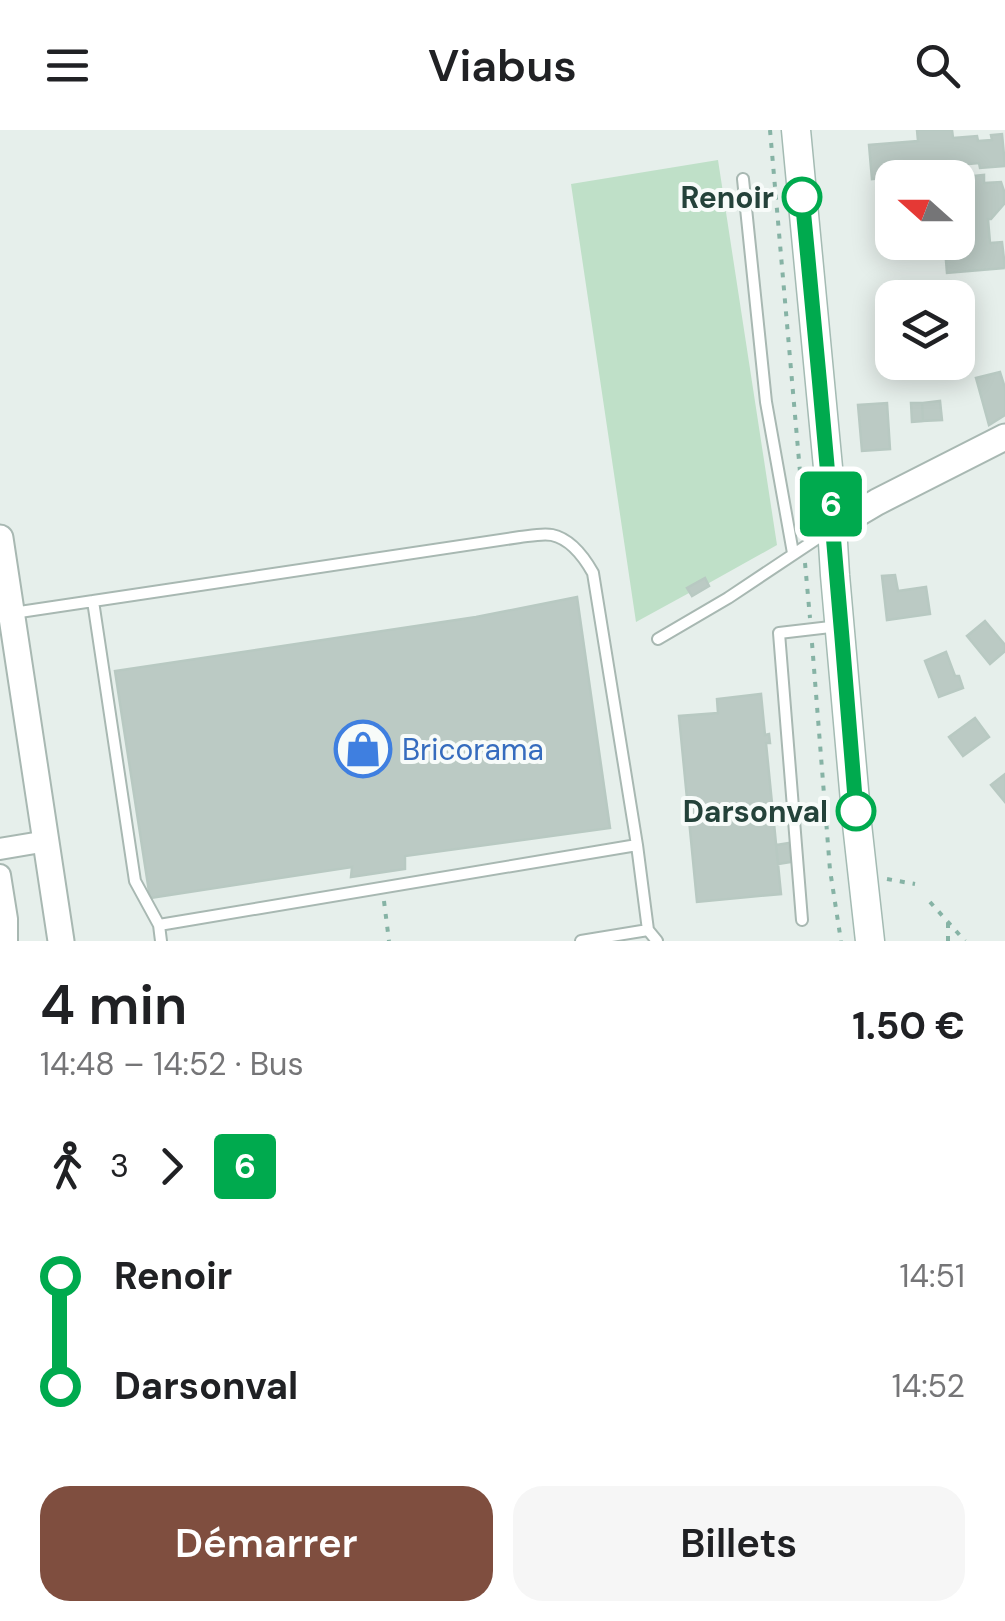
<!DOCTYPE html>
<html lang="fr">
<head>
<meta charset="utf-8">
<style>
  body { margin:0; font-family:"DM Sans",sans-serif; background:#f6f6f6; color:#202124; height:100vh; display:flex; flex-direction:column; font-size:38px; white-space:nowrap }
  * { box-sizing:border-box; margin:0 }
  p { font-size:32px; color:#757577 }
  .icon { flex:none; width:55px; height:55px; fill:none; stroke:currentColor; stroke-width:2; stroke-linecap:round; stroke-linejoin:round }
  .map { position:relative; height:811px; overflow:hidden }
  .side { display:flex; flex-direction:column; background:#fff; flex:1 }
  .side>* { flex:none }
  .badge { padding:0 20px; border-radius:8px; font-size:35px; line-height:65px }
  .needle { width:65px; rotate:291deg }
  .tools { position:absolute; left:875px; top:30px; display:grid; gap:20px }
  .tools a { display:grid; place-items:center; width:100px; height:100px; border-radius:20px; background:#fff; box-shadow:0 5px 25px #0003; font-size:50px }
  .map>.badge { position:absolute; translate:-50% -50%; box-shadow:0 0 0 5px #fff }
  .legs { display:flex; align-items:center; gap:15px; height:110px; padding:0 40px; font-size:32px }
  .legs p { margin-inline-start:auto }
  .summary { display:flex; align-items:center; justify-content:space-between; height:170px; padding:0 40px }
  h1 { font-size:55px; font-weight:600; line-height:75px }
  .action { display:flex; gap:20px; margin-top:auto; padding:20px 40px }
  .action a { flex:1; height:115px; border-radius:30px; background:#7f4e3f; color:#fff; font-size:40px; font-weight:600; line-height:115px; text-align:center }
  .action a+a { background:#f6f6f6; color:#202124 }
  ul { padding:0 40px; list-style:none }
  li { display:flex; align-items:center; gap:35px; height:110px; font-size:38px }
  li i { display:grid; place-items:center; width:15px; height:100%; margin:0 12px; background:currentColor }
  li i::after { content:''; width:25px; height:25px; margin:-12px; border:8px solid; border-radius:50%; background:#fff }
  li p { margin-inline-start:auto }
  li:first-child i { background:linear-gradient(#0000 50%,currentColor 0) }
  li:last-child i { background:linear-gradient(currentColor 50%,#0000 0) }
  header { display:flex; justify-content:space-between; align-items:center; height:130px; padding:0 40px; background:#fff; font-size:45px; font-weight:600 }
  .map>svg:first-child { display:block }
  .green { fill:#bfe0c8 }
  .building { fill:#bbcac4; stroke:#b8c9c2; stroke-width:2.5 }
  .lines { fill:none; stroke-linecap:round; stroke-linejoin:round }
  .service-casing { stroke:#a8b8b2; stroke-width:14 }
  .minor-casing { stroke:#a8b8b2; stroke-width:24 }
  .tertiary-casing { stroke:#a8b8b2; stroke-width:29 }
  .secondary-casing { stroke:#a4bbb3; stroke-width:31 }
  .path { stroke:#86b3a5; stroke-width:4; stroke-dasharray:5 8; stroke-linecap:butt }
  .service { stroke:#fff; stroke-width:10 }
  .minor { stroke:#fff; stroke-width:20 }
  .tertiary { stroke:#fff; stroke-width:25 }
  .secondary { stroke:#fff; stroke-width:28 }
  .line-1-casing { stroke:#fff; stroke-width:22 }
  .line-1 { stroke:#00aa4e; stroke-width:15 }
  .stop-1-dot { fill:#fff; stroke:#00aa4e; stroke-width:5 }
  .labels { text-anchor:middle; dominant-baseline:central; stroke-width:8; stroke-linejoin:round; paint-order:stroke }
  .stop-label { font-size:30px; font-weight:bold; fill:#24423a; stroke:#f7fbf9; text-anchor:end }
  .shop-label { font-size:30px; fill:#366cbe; stroke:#f7fbf9; text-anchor:start }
</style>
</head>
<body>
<header><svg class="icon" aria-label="menu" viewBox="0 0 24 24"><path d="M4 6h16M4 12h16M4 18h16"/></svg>Viabus<svg class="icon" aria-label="search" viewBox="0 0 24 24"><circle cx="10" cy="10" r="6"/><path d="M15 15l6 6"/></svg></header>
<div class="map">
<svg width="1005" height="811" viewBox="0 0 1005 811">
  <rect width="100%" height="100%" fill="#e6efeb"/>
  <path class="green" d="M718,30L777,415L709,453V456L692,466L689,463L636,492L571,54Z"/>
  <path class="building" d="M917,0H952L953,8L977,6L978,11L992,10L991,5L1002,4L1005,36L980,38L979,33L927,38L928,43L872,49L869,15L918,11Z
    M984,45V53L1001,52L1004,61V74L991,89H988L990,113L1002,112L1005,138L947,143L945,118L931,119V112H958V48H954Z
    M892,170V199L884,187L887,176Z
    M892,214V232H921L917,238L905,243L893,238L888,226Z
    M1000,242L1005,258V285L989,295L976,248Z
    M940,271L942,290L923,291L922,273Z
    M887,273L890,319L862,321L858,275Z
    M911,273H922L923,291L912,292Z
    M895,445L898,461L926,457L930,484L887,490L882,446Z
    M705,448L709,456L692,466L687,458Z
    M577,467L610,698L405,726V739L351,747L352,737L150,768L115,541L476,487Z
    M985,491L1005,515V521L990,534L967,506Z
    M946,522L955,546H959L963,558L939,567L925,531Z
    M761,564L765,605L769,604L770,613H766L781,764L697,772L679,586L718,583L717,569Z
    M975,588L989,607L963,626L949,607Z
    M1005,644V672L991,655Z
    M789,713L791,732L778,734L776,715Z"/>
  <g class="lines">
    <g class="service-casing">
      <path id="service" d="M743,49L766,272L793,423
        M93,471L135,751L159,795
        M13,483L520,407C529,406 543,403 552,405C571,409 584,427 593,443L637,715
        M658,509L728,468L830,400
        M802,790L779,503L839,496
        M161,811L159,795L637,715L648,800
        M581,811L648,800L657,811"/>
    </g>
    <g class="minor-casing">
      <path id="minor" d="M0,719L47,711
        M0,745L7,789V811"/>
    </g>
    <g class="tertiary-casing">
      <path id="tertiary" d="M833,398L877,372L1005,307
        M0,408L61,811"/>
    </g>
    <g class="secondary-casing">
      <path id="secondary" d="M796,0L829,348L835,445L857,694L870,811"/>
    </g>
    <path class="path" d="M770,0L805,399
      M805,433L810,488
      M812,513L830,740L841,811
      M887,749L915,754
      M384,771L389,811
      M930,772L965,811
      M948,811V792"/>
    <use href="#service" class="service"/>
    <use href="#minor" class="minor"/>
    <use href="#tertiary" class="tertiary"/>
    <use href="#secondary" class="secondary"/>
  </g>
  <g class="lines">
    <g class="line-1-casing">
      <path id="line-1" d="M802,67C822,272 840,476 856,681"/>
    </g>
    <use href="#line-1" class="line-1"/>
  </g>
  <defs>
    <g id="shop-ring" transform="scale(2.875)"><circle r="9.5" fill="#f7fbf9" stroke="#3f7fe0" stroke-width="1.5"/><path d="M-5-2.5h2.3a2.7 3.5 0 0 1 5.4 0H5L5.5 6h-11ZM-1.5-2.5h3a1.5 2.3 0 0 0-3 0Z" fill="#3f7fe0"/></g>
  </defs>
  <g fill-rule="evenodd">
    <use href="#shop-ring" x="363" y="619"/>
  </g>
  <g class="stop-1-dot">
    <circle cx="802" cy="67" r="18"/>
    <circle cx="856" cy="681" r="18"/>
  </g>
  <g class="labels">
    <g class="stop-label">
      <text x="774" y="67">Renoir</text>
      <text x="828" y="681">Darsonval</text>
    </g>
    <g class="shop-label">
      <text x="402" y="619">Bricorama</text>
    </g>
  </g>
</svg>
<div class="tools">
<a><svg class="needle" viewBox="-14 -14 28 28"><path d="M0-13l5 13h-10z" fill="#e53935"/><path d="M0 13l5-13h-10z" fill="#757577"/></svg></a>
<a><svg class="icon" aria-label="layers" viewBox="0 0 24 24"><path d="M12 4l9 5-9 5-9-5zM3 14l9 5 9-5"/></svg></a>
</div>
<b class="badge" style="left:831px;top:374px;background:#00aa4e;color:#fff">6</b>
</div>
<section class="side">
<div class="summary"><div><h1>4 min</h1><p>14:48 – 14:52 · Bus</p></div><b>1.50 €</b></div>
<div class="legs"><svg class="icon" aria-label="walk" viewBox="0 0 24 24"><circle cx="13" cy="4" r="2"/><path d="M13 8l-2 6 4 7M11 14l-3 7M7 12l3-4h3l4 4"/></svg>3<svg class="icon" aria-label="forward" viewBox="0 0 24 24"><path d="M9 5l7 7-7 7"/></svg><b class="badge" style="background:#00aa4e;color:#fff">6</b></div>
<ul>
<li><i style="color:#00aa4e"></i><b>Renoir</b><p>14:51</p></li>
<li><i style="color:#00aa4e"></i><b>Darsonval</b><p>14:52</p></li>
</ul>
<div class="action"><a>Démarrer</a><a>Billets</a></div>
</section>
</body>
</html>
